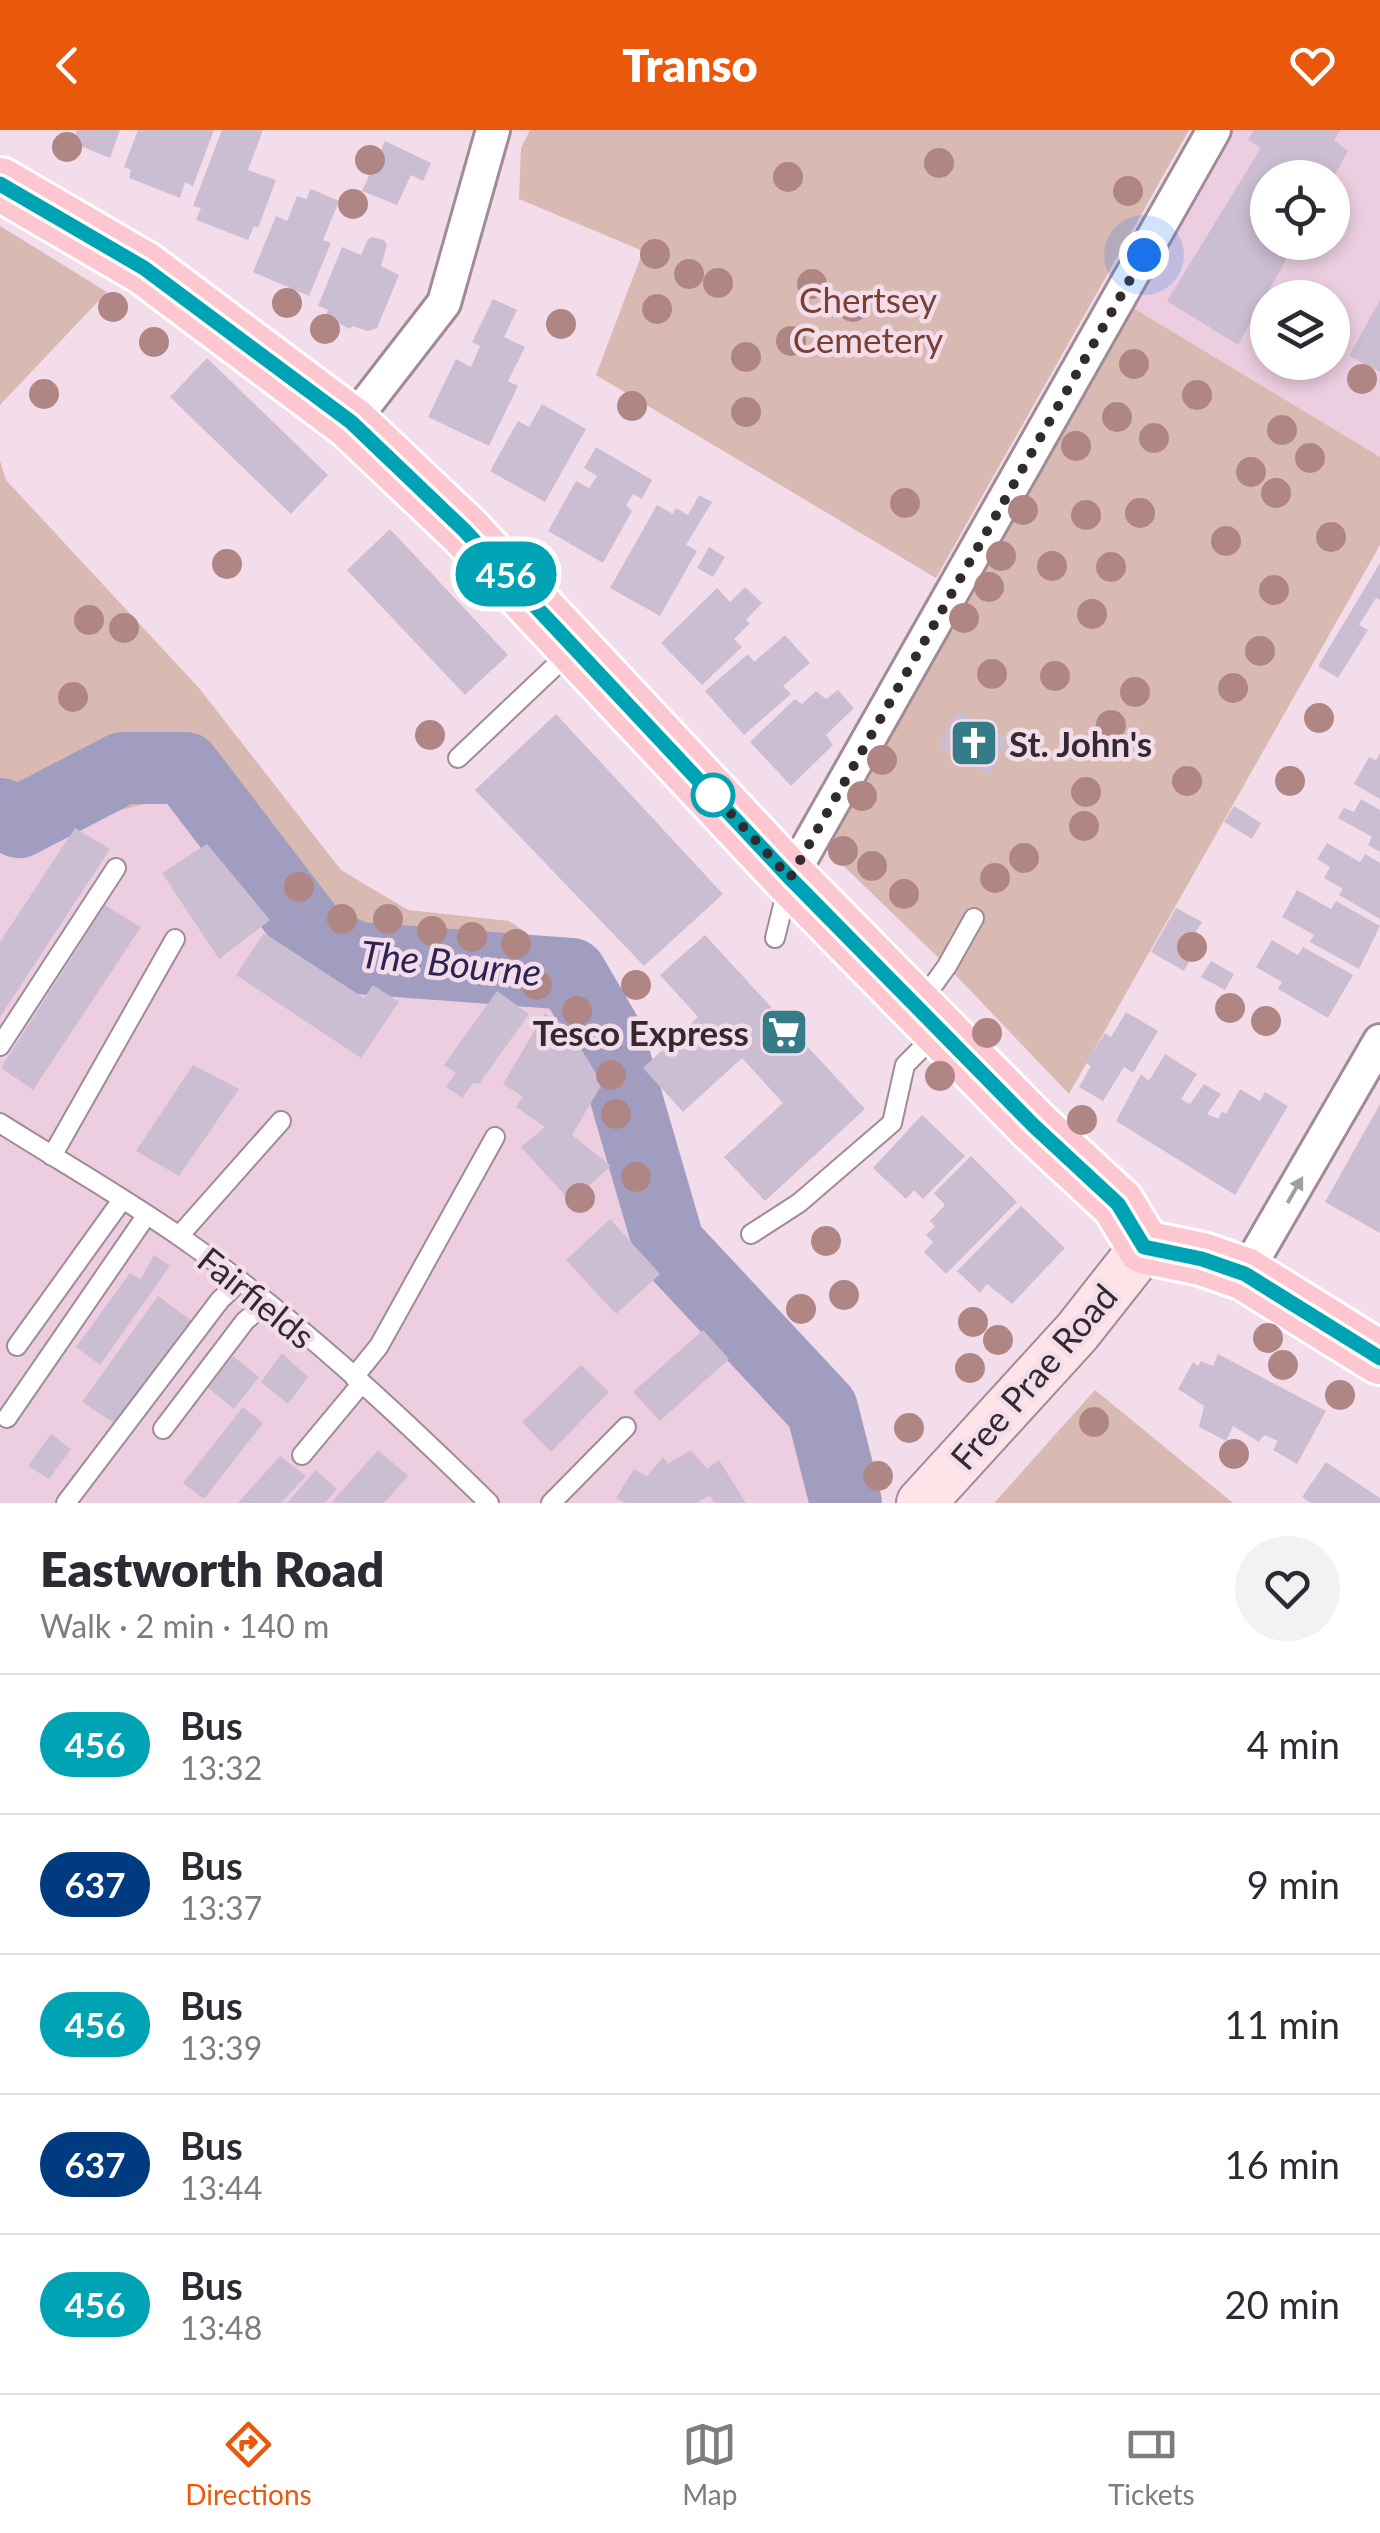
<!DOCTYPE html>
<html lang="en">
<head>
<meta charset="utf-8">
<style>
  body { margin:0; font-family:Lato,sans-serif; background:#f2f2f3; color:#2b2b33; height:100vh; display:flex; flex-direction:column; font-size:38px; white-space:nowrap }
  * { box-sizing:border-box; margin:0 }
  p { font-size:32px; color:#7c7c81 }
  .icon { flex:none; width:55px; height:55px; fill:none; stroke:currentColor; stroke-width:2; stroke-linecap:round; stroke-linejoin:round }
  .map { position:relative; height:1373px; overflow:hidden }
  .side { display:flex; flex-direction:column; background:#fff; flex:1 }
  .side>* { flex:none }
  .badge { padding:0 20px; border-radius:32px; font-size:35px; line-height:65px }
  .fabs { position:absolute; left:1250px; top:30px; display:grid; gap:20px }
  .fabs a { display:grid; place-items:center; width:100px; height:100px; border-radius:50%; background:#fff; box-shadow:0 5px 15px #0003; font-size:50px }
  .you { position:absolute; width:50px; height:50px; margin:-25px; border:8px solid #fff; border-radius:50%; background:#1a73e8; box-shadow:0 0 0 15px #1a73e833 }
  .map>.badge { position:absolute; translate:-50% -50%; box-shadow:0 0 0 5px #fff }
  .round { display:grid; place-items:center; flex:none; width:105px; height:105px; border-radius:52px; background:#f2f2f3 }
  .head { display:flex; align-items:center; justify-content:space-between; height:170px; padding:0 40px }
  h1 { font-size:48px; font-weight:800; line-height:75px }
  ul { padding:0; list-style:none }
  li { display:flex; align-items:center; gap:30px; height:140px; padding:0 40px; border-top:2px solid #e1e1e2 }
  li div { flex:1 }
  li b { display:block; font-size:38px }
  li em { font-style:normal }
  li .badge { min-width:110px; font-weight:700; text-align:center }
  header { display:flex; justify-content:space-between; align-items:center; height:130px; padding:0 40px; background:#ea580c; color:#fff; font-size:45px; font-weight:800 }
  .tab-bar { display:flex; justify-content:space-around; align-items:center; height:140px; border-top:2px solid #e1e1e2; background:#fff; font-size:28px; color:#7c7c81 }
  .tab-bar a { display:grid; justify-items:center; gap:5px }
  .tab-bar .current { color:#ea580c }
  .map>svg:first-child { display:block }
  .built { fill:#eccee0; fill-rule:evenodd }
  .green { fill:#d9bab2 }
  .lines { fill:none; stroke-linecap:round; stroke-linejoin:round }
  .river { stroke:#a19dc1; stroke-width:72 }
  .building { fill:#ccbed2 }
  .lane-casing { stroke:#a18b98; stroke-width:22 }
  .street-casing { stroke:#a18b98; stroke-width:38 }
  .secondary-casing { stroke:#a18b98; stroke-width:52 }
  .primary-casing { stroke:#fff; stroke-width:58 }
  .lane { stroke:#fff; stroke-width:18 }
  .street { stroke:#fff; stroke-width:32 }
  .secondary { stroke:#fee3e8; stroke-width:48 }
  .primary { stroke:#fdc7d1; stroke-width:52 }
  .tree { fill:#b08685 }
  .oneway { fill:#a39fa1 }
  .line-casing { stroke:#fff; stroke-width:22 }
  .line { stroke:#00a3b4; stroke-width:15 }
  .walk { stroke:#322a2f; stroke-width:10; stroke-dasharray:0 18 }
  .stop-dot { fill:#fff; stroke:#00a3b4; stroke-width:5 }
  .labels { text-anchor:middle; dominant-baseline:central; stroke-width:9; stroke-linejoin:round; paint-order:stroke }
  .park-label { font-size:35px; fill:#783f32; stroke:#f4ddea }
  .poi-label { font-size:35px; font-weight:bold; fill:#322a2f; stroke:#f4ddea; text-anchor:start }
  .street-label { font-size:35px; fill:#322a2f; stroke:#f4ddea }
  .water-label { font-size:38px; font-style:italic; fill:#2d2453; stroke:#f4ddea }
</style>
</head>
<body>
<header><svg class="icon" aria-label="back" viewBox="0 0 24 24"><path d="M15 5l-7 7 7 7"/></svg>Transo<svg class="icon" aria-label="heart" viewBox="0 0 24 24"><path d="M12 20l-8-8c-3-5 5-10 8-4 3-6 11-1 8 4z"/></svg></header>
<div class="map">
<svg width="1380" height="1373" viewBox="0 0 1380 1373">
  <rect width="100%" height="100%" fill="#f4ddea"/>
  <path class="built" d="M1232,0H1380V327L1130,176ZM1268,48H1332V112H1268ZM1268,168H1332V232H1268Z
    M169,668L301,827L536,868L572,884L602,954L643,1091L670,1146L794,1276L830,1373H0V704L80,691Z"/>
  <path class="green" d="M530,0H1189L936,448L596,245L643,121L519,69L521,18Z
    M0,96L107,162L0,275Z
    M1130,176L1380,327V415L1069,964L947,836L824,717Z
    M0,331L6,350L199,558L341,740L408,780L509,791L610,860L536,868L301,827L168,668L80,691L0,704Z
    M1095,1260L1233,1373H994Z"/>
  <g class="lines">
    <path class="river" d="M0,684L19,692L123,638H185L315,808L357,828L571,844L609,909L669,1115L822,1279L846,1373"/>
  </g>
  <path class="building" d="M77,0H120L110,28L73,13Z
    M138,0H214L193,56L185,52L180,68L129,48L131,40L124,37Z
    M222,0H263L248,40L276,50L258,98L254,96L248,110L196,90L201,78L193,76Z
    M1254,0H1340L1334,10L1348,21L1333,48H1268V112H1296L1238,215L1167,171L1261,18L1248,10Z
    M385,11L431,33L423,51L411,45L397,75L362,61Z
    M311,59L339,71L323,110L331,113L309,166L253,142L276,86L287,91L297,66L306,69Z
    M372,107L384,110L387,115L381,136L399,145L377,198L368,201L352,196L350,199L325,186L328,180L318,176L342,117L361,125L368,109Z
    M493,169L517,180L504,207L525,217L508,251L518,256L489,316L428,287L456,229L471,237L480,216L472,212Z
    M1380,170V242L1349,226Z
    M207,228L328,345L291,384L170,267Z
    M542,274L586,299L545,372L490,341L518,291L529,297Z
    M596,317L652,350L642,369L633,364L626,375L632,381L603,433L548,401L576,351L589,358L597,346L584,338Z
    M699,365L712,372L686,415L697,421L660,486L610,458L657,375L673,384L676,378L688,385Z
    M390,399L508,525L465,565L347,440Z
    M709,417L725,427L713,447L697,438Z
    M1380,433V470L1376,468L1359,495L1368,500L1338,548L1318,536Z
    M745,457L762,473L746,490L750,493L734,509L742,517L702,555L661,513L717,458L730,472Z
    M785,505L810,533L783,556L791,564L744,605L705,561L748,524L754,532Z
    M838,560L854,578L826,605L833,615L791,656L750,612L795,569L802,574L816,561L826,569Z
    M957,581L1009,609L990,645L938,616Z
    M556,584L723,764L644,836L475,660Z
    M1380,623V669L1354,654L1369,627L1376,630Z
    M1361,669L1380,680V722L1368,715L1372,707L1338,688L1344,678L1354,682Z
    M1234,676L1261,693L1252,709L1224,692Z
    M75,698L110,719L0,887V812Z
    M1327,713L1360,732L1365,724L1380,733V789L1339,765L1343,759L1324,748L1330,737L1317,729Z
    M207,714L270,790L219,829L162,743Z
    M1297,760L1331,779L1336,771L1380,796L1359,839L1310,812L1314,805L1282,787Z
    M105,775L141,797L33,960L1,938Z
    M1176,778L1202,792L1187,816L1195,821L1184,841L1151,822Z
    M264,803L364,868L373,855L399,872L361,928L236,845Z
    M705,805L865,979L765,1071L724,1027L783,973L742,928L683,982L643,938L698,887L660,845Z
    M1272,810L1298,825L1303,817L1353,845L1328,888L1278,859L1282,852L1256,837Z
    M1211,831L1234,844L1225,860L1201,847Z
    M497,861L529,884L479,954L473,953L462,968L446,957L456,943L444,935Z
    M1126,882L1158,901L1133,943L1124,937L1103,971L1079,957L1091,936L1086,933L1105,903L1111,907Z
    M545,883L570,900L602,954L572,1005L611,1036L571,1072L521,1017L545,997L516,977L523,967L503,954Z
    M1165,924L1197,944L1181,969L1190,974L1204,954L1221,964L1207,984L1218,989L1222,981L1226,984L1240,959L1260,971L1265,962L1288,976L1235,1065L1116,991L1141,944L1149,951Z
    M193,935L239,959L179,1046L136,1021Z
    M1380,974V1103L1325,1072Z
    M922,985L965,1026L923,1069L914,1060L906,1069L873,1038Z
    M971,1026L1017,1072L946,1144L924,1122L933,1112L926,1105L935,1096L930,1091L945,1075L934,1063Z
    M1021,1076L1065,1118L1012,1174L987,1154L980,1163L957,1141Z
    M610,1089L660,1144L616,1184L566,1130Z
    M154,1125L170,1136L100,1235L76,1217L130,1143L141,1149Z
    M158,1166L193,1192L117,1295L82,1272Z
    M703,1200L729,1229L660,1291L633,1262Z
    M282,1223L308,1247L288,1274L261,1252Z
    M1218,1224L1326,1281L1297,1334L1273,1320L1278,1311L1264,1305L1259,1312L1233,1296L1226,1311L1199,1297L1204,1276L1178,1259L1193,1232L1198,1236L1201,1231L1213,1236Z
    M233,1226L259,1247L234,1279L208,1258Z
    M581,1235L609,1262L551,1322L522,1292Z
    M243,1277L263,1293L204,1369L183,1353Z
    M51,1304L71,1319L49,1349L28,1336Z
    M378,1320L408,1346L384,1373H331Z
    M691,1320L707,1339L719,1330L746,1373H714L710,1365L696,1373H625L616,1368L634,1339L647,1346L663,1327L668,1334Z
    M280,1326L306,1346L281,1373H238Z
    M1326,1332L1380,1368V1373H1311L1302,1367Z
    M316,1340L337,1359L325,1373H287Z"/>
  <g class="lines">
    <g class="lane-casing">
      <path id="lane" d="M458,628L572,520
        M775,808L788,755
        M921,872L947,836L974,788
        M0,916L116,738
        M0,993C60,1031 123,1067 182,1108C292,1185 393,1279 489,1373
        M52,1026L175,809
        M751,1104L799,1073L892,993L905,935L937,903
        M179,1106L281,991
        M17,1216L122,1070
        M354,1247L379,1216L495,1007
        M7,1288L146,1086
        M163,1299L245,1191L266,1173
        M302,1325L362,1253
        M66,1373L220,1170L240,1151
        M551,1373L626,1297"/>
    </g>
    <g class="street-casing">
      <path id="street" d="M351,293L444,173L493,0
        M790,748L1214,0
        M1245,1144L1380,911"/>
    </g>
    <g class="secondary-casing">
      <path id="secondary" d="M921,1373L1077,1202L1144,1117"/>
    </g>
    <g class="primary-casing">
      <path id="primary" d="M0,54L144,138L351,293L464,400L790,748L1034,996L1118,1074L1144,1117L1202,1129L1245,1144L1380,1228"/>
    </g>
    <use href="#lane" class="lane"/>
    <use href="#street" class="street"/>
    <use href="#secondary" class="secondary"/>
    <use href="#primary" class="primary"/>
  </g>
  <g class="tree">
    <circle cx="67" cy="17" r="15"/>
    <circle cx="370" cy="30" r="15"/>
    <circle cx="939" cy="33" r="15"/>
    <circle cx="788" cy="47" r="15"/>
    <circle cx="1128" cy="61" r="15"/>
    <circle cx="353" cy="74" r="15"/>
    <circle cx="655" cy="124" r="15"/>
    <circle cx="689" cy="144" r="15"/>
    <circle cx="718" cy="153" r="15"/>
    <circle cx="812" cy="154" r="15"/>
    <circle cx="287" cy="173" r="15"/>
    <circle cx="113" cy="177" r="15"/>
    <circle cx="853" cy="177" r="15"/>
    <circle cx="657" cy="179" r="15"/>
    <circle cx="561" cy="194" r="15"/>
    <circle cx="325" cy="199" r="15"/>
    <circle cx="791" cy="211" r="15"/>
    <circle cx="154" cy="212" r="15"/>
    <circle cx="746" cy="227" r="15"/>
    <circle cx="1134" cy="234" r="15"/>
    <circle cx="1362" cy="249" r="15"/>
    <circle cx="44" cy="264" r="15"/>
    <circle cx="1197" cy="265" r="15"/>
    <circle cx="632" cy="276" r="15"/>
    <circle cx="746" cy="282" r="15"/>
    <circle cx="1117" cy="287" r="15"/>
    <circle cx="1282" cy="300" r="15"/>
    <circle cx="1154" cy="308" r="15"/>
    <circle cx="1076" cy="316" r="15"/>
    <circle cx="1310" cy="328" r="15"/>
    <circle cx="1251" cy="342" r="15"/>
    <circle cx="1276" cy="363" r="15"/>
    <circle cx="905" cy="373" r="15"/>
    <circle cx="1023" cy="380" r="15"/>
    <circle cx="1140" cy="383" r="15"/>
    <circle cx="1086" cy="385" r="15"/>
    <circle cx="1331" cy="407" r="15"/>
    <circle cx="1226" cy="411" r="15"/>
    <circle cx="1001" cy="426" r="15"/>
    <circle cx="227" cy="434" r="15"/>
    <circle cx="1052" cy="436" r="15"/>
    <circle cx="1111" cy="437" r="15"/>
    <circle cx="989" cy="457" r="15"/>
    <circle cx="1274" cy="460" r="15"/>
    <circle cx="1092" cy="484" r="15"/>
    <circle cx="964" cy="488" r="15"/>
    <circle cx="89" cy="490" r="15"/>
    <circle cx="124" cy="498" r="15"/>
    <circle cx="1260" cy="521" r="15"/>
    <circle cx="992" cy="544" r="15"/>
    <circle cx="1055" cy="546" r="15"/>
    <circle cx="1233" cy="558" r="15"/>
    <circle cx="1135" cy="562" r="15"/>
    <circle cx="73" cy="567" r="15"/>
    <circle cx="1319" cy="588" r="15"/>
    <circle cx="1111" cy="595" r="15"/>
    <circle cx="430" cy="605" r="15"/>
    <circle cx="882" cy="630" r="15"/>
    <circle cx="1187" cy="651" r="15"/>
    <circle cx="1290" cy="651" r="15"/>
    <circle cx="1086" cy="662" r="15"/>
    <circle cx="862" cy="666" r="15"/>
    <circle cx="1084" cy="696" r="15"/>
    <circle cx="843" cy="721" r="15"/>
    <circle cx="1024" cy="728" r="15"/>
    <circle cx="872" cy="736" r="15"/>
    <circle cx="995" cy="748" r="15"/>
    <circle cx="299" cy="757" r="15"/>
    <circle cx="904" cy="764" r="15"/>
    <circle cx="342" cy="789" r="15"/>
    <circle cx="388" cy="789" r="15"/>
    <circle cx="432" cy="801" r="15"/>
    <circle cx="472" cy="807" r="15"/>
    <circle cx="516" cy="814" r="15"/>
    <circle cx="1192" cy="817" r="15"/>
    <circle cx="537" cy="855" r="15"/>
    <circle cx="636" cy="855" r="15"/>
    <circle cx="1230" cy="878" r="15"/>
    <circle cx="577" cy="881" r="15"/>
    <circle cx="1266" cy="891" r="15"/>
    <circle cx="987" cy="903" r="15"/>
    <circle cx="611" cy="945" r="15"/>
    <circle cx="940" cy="946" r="15"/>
    <circle cx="616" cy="984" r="15"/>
    <circle cx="1082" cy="990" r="15"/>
    <circle cx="636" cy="1047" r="15"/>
    <circle cx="580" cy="1068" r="15"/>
    <circle cx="826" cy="1111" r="15"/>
    <circle cx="844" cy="1165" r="15"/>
    <circle cx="801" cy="1179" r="15"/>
    <circle cx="973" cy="1192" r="15"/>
    <circle cx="1268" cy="1208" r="15"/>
    <circle cx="998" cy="1210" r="15"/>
    <circle cx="1283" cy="1235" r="15"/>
    <circle cx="970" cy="1238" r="15"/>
    <circle cx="1340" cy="1265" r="15"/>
    <circle cx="1094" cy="1292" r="15"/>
    <circle cx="909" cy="1298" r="15"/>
    <circle cx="1234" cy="1324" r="15"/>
    <circle cx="878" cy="1346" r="15"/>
  </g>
  <defs><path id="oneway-solid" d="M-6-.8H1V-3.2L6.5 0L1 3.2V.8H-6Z" transform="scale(2.5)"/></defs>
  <use class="oneway" href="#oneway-solid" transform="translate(1295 1060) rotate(-60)"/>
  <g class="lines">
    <g class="line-casing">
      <path id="line" d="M0,54L144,138L351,292L464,400L790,748L1034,996L1118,1074L1144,1117L1202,1129L1245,1144L1380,1228"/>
    </g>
    <use href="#line" class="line"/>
    <path class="walk" d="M713,665L710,661L790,748L1144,125"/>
  </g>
  <defs>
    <g id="church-square" transform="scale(2.5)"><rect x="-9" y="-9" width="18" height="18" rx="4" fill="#367b88" stroke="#f4ddea"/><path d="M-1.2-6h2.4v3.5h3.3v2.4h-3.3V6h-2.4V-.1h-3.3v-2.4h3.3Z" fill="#fff"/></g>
    <g id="supermarket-square" transform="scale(2.5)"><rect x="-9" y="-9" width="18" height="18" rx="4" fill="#367b88" stroke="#f4ddea"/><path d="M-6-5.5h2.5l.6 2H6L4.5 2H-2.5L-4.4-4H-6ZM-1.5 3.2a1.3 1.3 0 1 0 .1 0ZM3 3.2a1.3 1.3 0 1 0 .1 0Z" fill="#fff"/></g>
  </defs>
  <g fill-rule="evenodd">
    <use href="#church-square" x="974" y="613"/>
    <use href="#supermarket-square" x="784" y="902"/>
  </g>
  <circle class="stop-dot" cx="713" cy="665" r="20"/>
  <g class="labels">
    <g class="park-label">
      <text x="868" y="169">Chertsey<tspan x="868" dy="40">Cemetery</tspan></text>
    </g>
    <g class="poi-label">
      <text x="1009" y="613">St. John's</text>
      <text x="749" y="902" text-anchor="end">Tesco Express</text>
    </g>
    <g class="street-label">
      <text transform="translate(257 1167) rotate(39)">Fairfields</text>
      <text transform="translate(1033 1246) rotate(-49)">Free Prae Road</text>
    </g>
    <g class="water-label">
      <text transform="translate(451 832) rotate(6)">The Bourne</text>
    </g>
  </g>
</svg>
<div class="fabs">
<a><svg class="icon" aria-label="locate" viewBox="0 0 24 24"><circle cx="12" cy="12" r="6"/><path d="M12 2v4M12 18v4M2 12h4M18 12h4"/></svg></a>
<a><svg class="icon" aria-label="layers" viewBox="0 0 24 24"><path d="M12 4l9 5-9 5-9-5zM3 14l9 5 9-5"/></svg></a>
</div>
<div class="you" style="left:1144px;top:125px"></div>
<b class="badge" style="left:506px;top:444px;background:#00a3b4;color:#fff">456</b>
</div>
<section class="side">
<div class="head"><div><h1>Eastworth Road</h1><p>Walk · 2 min · 140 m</p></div><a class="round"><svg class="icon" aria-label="heart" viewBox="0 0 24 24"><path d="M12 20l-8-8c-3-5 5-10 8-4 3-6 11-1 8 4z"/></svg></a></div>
<ul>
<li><span class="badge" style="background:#00a3b4;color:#fff">456</span><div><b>Bus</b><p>13:32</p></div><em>4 min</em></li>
<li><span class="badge" style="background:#003b80;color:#fff">637</span><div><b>Bus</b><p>13:37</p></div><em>9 min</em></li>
<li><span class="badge" style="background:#00a3b4;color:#fff">456</span><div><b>Bus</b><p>13:39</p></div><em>11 min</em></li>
<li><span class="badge" style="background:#003b80;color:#fff">637</span><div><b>Bus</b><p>13:44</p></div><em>16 min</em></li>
<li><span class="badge" style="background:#00a3b4;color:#fff">456</span><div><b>Bus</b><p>13:48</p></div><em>20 min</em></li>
</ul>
</section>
<nav class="tab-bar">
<a class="current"><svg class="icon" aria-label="directions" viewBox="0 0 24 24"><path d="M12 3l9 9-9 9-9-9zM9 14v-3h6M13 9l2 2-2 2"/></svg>Directions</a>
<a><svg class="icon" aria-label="map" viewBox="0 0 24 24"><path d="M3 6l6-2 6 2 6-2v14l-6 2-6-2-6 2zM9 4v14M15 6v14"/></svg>Map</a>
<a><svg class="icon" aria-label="tickets" viewBox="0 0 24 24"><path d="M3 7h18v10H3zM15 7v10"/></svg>Tickets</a>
</nav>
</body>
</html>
